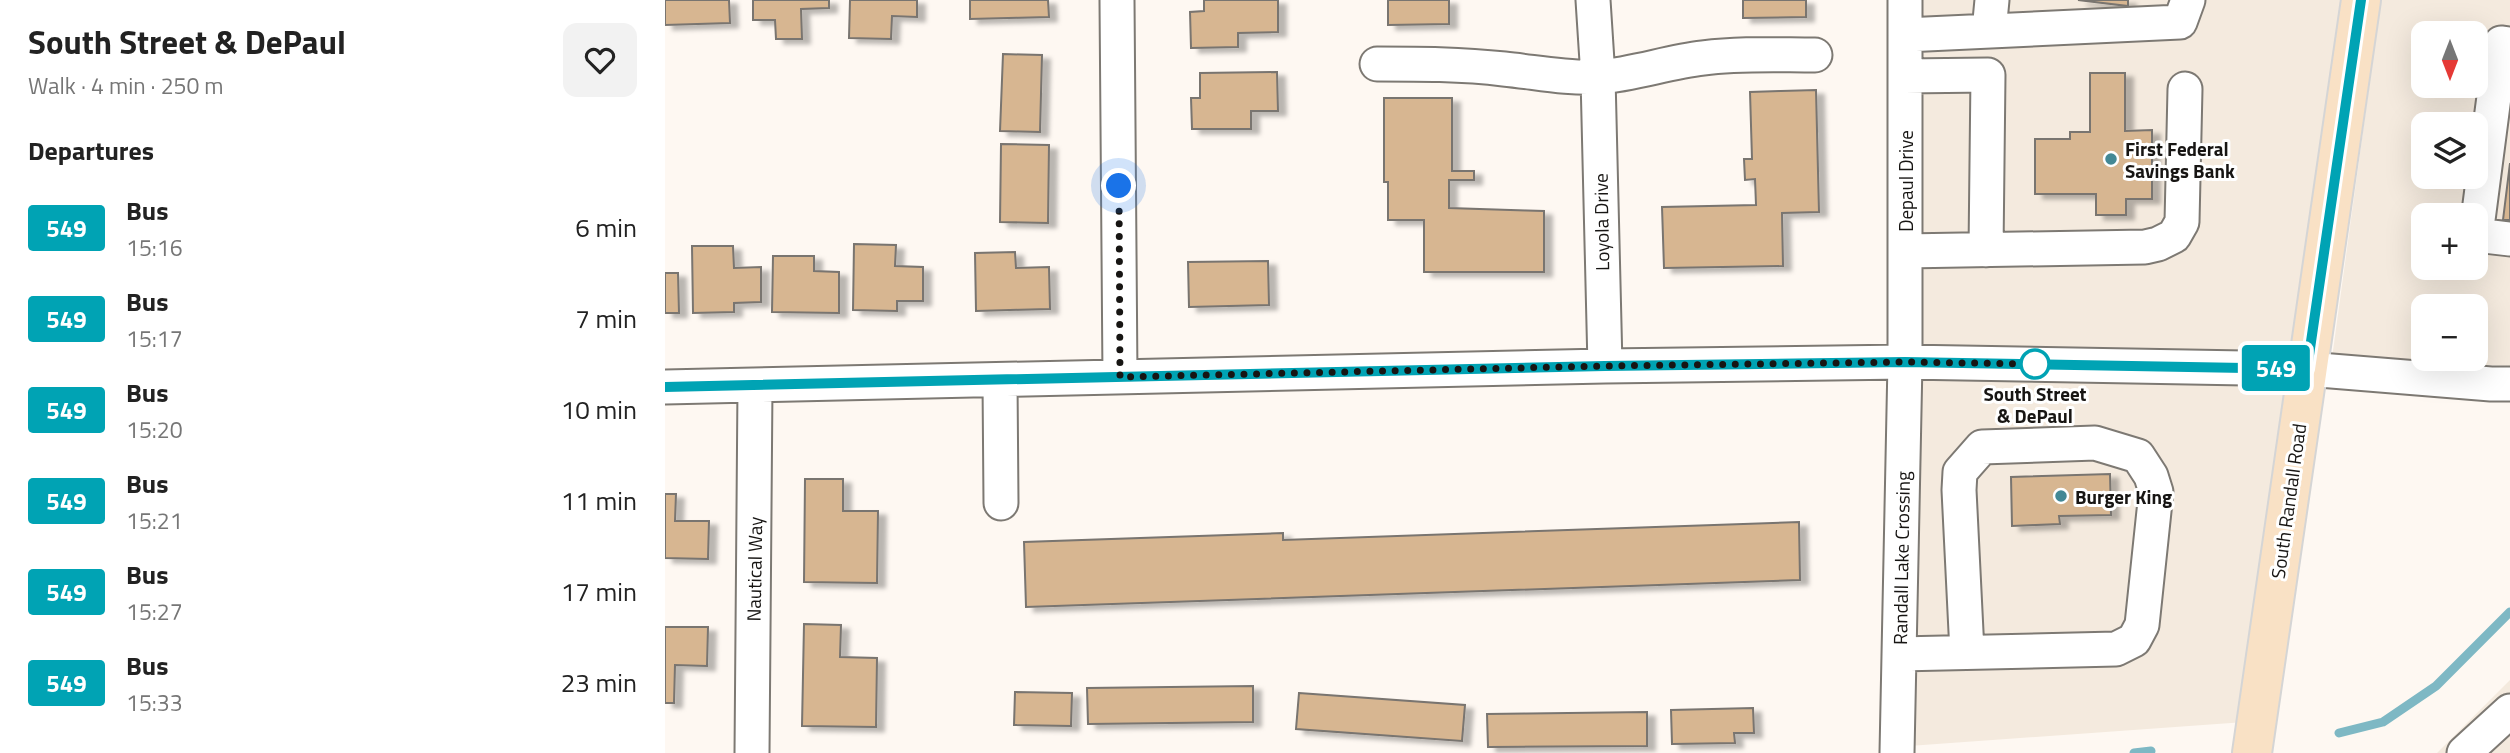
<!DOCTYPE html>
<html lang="en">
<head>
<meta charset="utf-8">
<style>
  body { margin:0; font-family:"Titillium Web",sans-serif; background:#f2f2f2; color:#222; height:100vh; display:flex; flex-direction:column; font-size:26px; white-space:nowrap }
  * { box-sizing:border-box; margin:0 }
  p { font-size:23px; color:#767676 }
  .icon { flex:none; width:38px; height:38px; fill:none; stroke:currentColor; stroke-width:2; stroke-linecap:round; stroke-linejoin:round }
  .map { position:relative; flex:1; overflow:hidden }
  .panel { display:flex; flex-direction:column; background:#fff; width:665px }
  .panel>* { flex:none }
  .badge { padding:0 14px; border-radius:5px; font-size:24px; line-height:46px }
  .needle { width:46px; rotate:180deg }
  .fabs { position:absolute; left:1746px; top:21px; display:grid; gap:14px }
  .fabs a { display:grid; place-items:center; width:77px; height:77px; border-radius:14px; background:#fff; box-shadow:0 7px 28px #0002; font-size:35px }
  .you { position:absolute; width:35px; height:35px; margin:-18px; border:5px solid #fff; border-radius:50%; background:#1a73e8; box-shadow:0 0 0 10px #1a73e833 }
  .map>.badge { position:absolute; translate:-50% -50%; box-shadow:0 0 0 4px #fff }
  h2 { padding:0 28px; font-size:26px; line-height:63px }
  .round { display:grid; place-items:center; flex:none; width:74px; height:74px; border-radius:14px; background:#f2f2f2 }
  .overview { display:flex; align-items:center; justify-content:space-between; height:119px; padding:0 28px }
  h1 { font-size:33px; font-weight:700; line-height:52px }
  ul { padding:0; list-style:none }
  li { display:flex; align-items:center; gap:21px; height:91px; padding:0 28px }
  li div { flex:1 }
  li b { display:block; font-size:26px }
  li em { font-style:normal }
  li .badge { min-width:77px; font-weight:700; text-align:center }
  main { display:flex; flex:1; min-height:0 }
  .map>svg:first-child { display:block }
  .built { fill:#f4eade; fill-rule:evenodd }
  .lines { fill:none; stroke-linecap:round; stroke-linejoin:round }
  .stream { stroke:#7eb8c4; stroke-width:9 }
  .building { fill:#d7b691; stroke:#79746f; stroke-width:2; filter:url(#shadow) }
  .minor-casing { stroke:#7d7973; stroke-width:37 }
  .major-casing { stroke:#d5d5d5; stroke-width:42 }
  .minor { stroke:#fff; stroke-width:33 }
  .major { stroke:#f9e1c5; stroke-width:38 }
  .line-casing { stroke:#fff; stroke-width:16 }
  .line { stroke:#00a3b4; stroke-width:10 }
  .walk { stroke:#171513; stroke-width:7; stroke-dasharray:0 12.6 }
  .poi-dot { fill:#438895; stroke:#fff; stroke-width:2.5 }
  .stop-dot { fill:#fff; stroke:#00a3b4; stroke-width:3.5 }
  .labels { text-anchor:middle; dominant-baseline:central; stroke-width:6; stroke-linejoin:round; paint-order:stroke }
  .poi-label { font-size:19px; font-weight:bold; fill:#171513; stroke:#fff; text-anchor:start }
  .street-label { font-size:19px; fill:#171513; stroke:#fff }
  .stop-label { font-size:19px; font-weight:bold; fill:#171513; stroke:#fff }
</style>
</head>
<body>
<main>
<section class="panel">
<div class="overview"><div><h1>South Street &amp; DePaul</h1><p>Walk · 4 min · 250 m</p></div><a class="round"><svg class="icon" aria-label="heart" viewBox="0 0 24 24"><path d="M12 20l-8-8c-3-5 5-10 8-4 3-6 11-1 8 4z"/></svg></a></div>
<h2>Departures</h2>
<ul>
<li><span class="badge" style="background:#00a3b4;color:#fff">549</span><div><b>Bus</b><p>15:16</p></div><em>6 min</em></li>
<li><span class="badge" style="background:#00a3b4;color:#fff">549</span><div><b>Bus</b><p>15:17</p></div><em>7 min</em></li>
<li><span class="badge" style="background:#00a3b4;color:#fff">549</span><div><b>Bus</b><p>15:20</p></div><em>10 min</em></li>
<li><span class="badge" style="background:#00a3b4;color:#fff">549</span><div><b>Bus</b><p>15:21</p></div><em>11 min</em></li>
<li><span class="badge" style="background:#00a3b4;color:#fff">549</span><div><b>Bus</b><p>15:27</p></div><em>17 min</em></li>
<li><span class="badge" style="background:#00a3b4;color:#fff">549</span><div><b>Bus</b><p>15:33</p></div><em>23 min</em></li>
</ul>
</section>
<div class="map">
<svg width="1845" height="753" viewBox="0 0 1845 753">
  <defs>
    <filter id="shadow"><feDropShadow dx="8" dy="4.5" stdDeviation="2" flood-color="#0004"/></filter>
  </defs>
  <rect width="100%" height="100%" fill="#fef8f2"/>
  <path class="built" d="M1236,0H1683L1634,356L1251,353Z
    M1716,0H1845V366L1667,358ZM1759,33H1811V86H1759ZM1759,124H1811V177H1759ZM1759,215H1811V268H1759ZM1759,306H1811V359H1759Z
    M1248,372L1630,376L1580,722L1244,746Z
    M1845,680V753H1772Z"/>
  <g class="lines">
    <path class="stream" d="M1674,733L1718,722L1771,686L1845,612
      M1469,753L1486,751"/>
  </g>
  <path class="building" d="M0,0H64L65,23L0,25Z
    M88,0H164V8L136,9L137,39H111L110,20H88Z
    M185,0H252V17L227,16L226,39L184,38Z
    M305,0H383L384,17L305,19Z
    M539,0H613V32L573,33V47L526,48L525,12L539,11Z
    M723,0H784V24L723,25Z
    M1078,0H1141V17L1078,18Z
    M1413,0H1463V6Z
    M338,54L377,55L375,132L335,131Z
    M612,72L613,111H586V129H527L526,98H535V73Z
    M1425,73H1460V131L1487,130V199H1461V215H1431V194H1370V139H1405V132H1425Z
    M1151,90L1154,212L1117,213L1118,266L999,268L997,207L1091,205L1090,179L1080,180L1079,159H1087L1085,92Z
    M719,98H787V171H809V180H784V208L879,211V272H759V220H723V182H719Z
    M336,144L384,145L383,223L335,222Z
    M1845,163V220H1838Z
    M189,244L231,245L230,266L258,267V301H232V311L188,310Z
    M27,246H68L69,268L96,267V302L69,303V312L28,313Z
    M350,252L351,268L384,267L385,309L311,311L310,253Z
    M108,256H149V271L174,272V313L107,312Z
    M603,261L604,305L524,307L523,262Z
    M0,273H13L14,313H0Z
    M1445,474L1446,515L1394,516L1395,524L1347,526L1346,477Z
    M140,479H178V511H213L212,583L139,582Z
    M0,494H11L10,521H44L43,559L0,558Z
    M1134,522L1135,580L361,607L359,542L618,533V540Z
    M139,624L176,625L175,657L212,658L211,727L137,726Z
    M0,627H43L42,666L10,665L9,703H0Z
    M588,686V722L423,724L422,688Z
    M350,692L407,693L406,726L349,725Z
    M634,693L800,705L797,741L631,729Z
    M1088,708L1089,733H1069L1070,743L1007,744L1006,710Z
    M982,712V746L823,747L822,714Z"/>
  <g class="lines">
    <g class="minor-casing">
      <path id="minor" d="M452,0L455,377
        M928,0L933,77L940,366
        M1324,31L1327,0
        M1240,35L1515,22L1523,0
        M1845,44L1836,43L1811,235L1845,239
        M712,64C754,64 796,64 839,69C870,72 902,79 934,77C970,74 1003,62 1038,58C1075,53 1113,55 1150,55
        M1240,76L1323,75L1321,250
        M1240,251L1480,247L1493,244L1509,236L1517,222L1520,89
        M335,381L336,503
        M0,387L940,366L1240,362L1642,369L1826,384H1845
        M1234,654L1451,649L1469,640L1477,625L1491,492L1486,476L1473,456L1430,443L1317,447L1295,472L1294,490L1302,652
        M87,753L90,386
        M1232,753L1240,362V0
        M1799,753L1845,711"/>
    </g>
    <g class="major-casing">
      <path id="major" d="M1587,753L1696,0"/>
    </g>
    <use href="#minor" class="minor"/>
    <use href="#major" class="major"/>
  </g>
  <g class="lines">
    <g class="line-casing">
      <path id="line" d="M0,387L940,366L1240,362L1642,369L1696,0"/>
    </g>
    <use href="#line" class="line"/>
    <path class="walk" d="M454,186L455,377L940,366L1240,362L1370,364"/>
  </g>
  <g class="poi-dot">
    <circle cx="1446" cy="159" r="7"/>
    <circle cx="1396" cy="496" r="7"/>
  </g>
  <circle class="stop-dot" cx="1370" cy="364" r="14"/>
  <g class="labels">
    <g class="poi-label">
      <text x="1460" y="148">First Federal<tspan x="1460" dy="22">Savings Bank</tspan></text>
      <text x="1410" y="496">Burger King</text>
    </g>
    <g class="street-label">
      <text transform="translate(1240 181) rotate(-90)">Depaul Drive</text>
      <text transform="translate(936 222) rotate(-91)">Loyola Drive</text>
      <text transform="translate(1623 501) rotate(-82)">South Randall Road</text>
      <text transform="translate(1236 558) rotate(-89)">Randall Lake Crossing</text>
      <text transform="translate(89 569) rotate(-89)">Nautical Way</text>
    </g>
    <g class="stop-label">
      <text x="1370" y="393">South Street<tspan x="1370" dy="22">&amp; DePaul</tspan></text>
    </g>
  </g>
</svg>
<div class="fabs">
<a><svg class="needle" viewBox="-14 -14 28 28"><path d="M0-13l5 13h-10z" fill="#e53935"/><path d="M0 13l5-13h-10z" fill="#767676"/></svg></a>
<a><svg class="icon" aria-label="layers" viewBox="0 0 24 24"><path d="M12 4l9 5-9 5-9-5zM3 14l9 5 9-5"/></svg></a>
<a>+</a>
<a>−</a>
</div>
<div class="you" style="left:454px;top:186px"></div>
<b class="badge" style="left:1611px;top:368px;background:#00a3b4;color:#fff">549</b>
</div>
</main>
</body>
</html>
